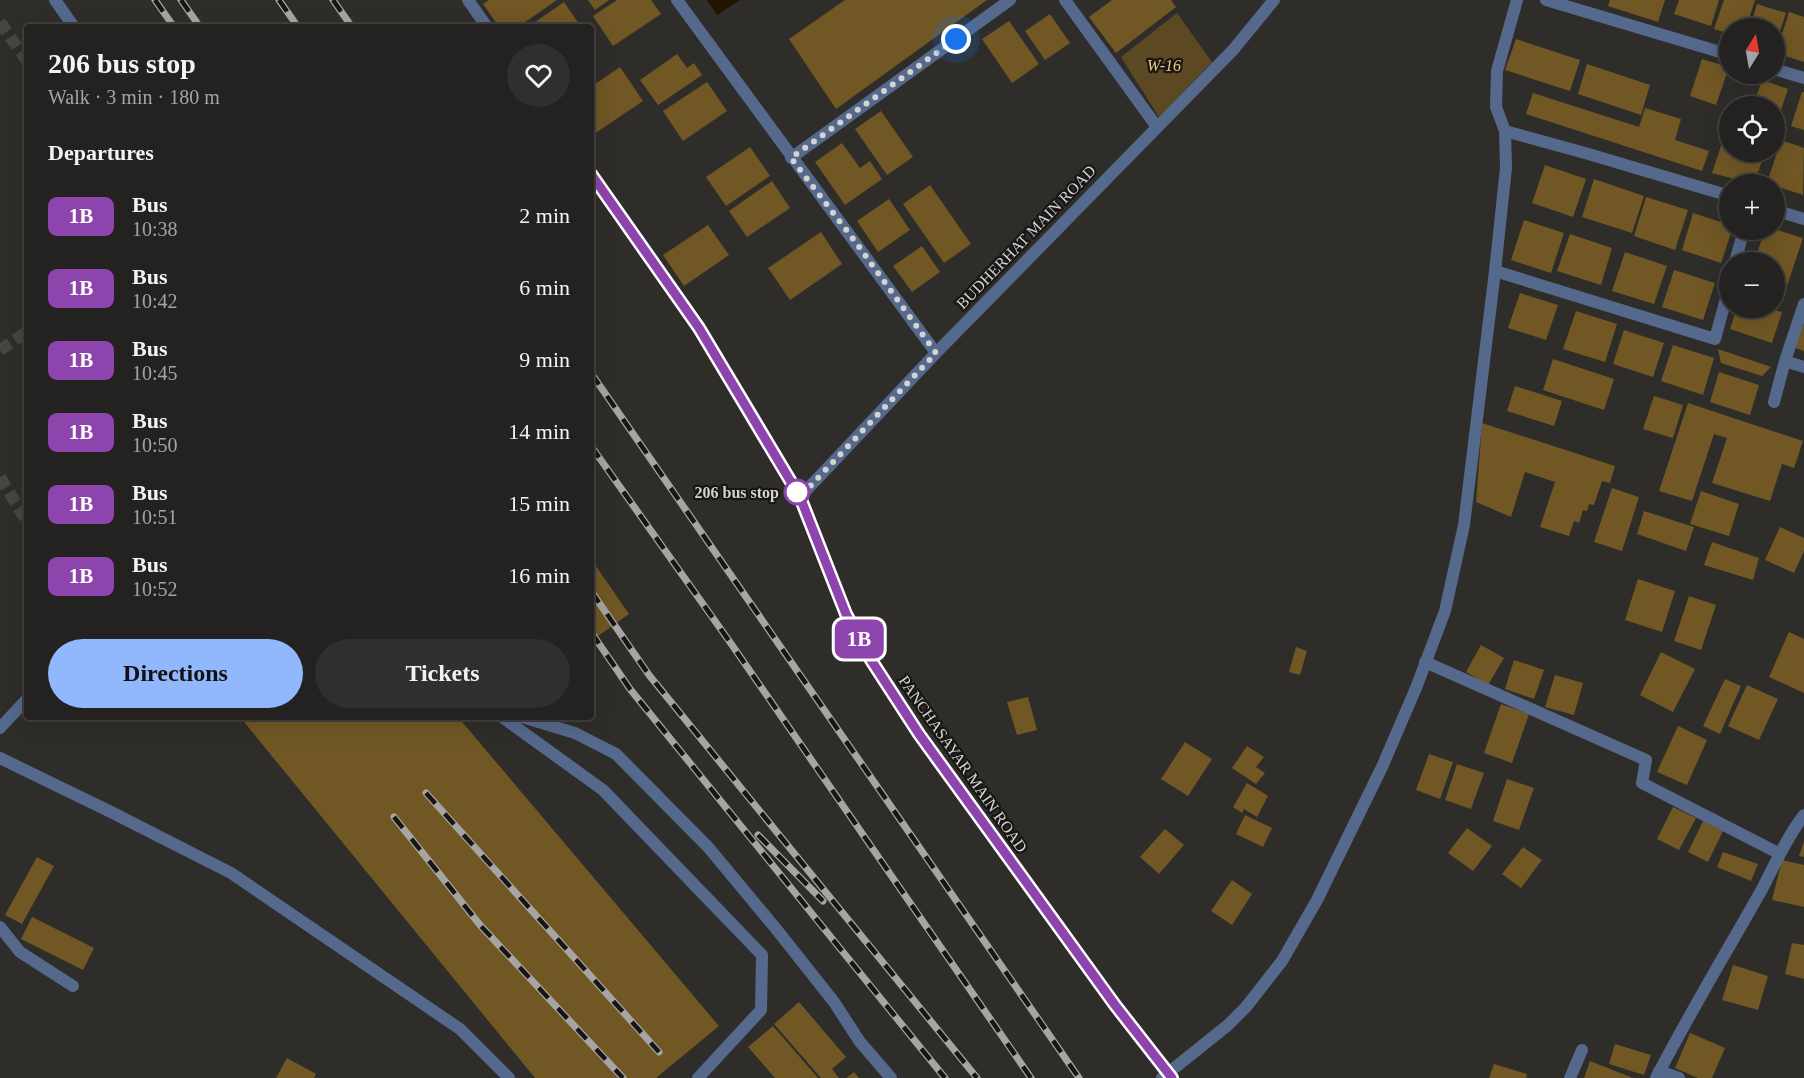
<!DOCTYPE html>
<html lang="en">
<head>
<meta charset="utf-8">
<style>
  body { margin:0; font-family:Georgia,serif; background:#2f2f2d; color:#f1f3f6; height:100vh; display:flex; flex-direction:column; font-size:22px; white-space:nowrap }
  * { box-sizing:border-box; margin:0 }
  p { font-size:20px; color:#a3a4a5 }
  .icon { flex:none; width:33px; height:33px; fill:none; stroke:currentColor; stroke-width:2; stroke-linecap:round; stroke-linejoin:round }
  .map { position:relative; flex:1; overflow:hidden }
  .panel { position:absolute; left:24px; top:24px; width:570px; height:696px; display:flex; flex-direction:column; background:#232220; border-radius:6px; box-shadow:0 6px 24px #0002,0 0 0 2px #403f3e }
  .panel>* { flex:none }
  .badge { padding:0 12px; border-radius:9px; font-size:21px; line-height:39px }
  .needle { width:39px; rotate:11deg }
  .buttons { position:absolute; left:1719px; top:18px; display:grid; gap:12px }
  .buttons a { display:grid; place-items:center; width:66px; height:66px; border-radius:50%; background:#232220; box-shadow:0 6px 24px #0002,0 0 0 2px #403f3e; font-size:30px }
  .you { position:absolute; width:30px; height:30px; margin:-15px; border:4px solid #fff; border-radius:50%; background:#1a73e8; box-shadow:0 0 0 9px #1a73e833 }
  .map>.badge { position:absolute; translate:-50% -50%; box-shadow:0 0 0 3px #fff }
  h2 { padding:0 24px; font-size:22px; line-height:54px }
  .round { display:grid; place-items:center; flex:none; width:63px; height:63px; border-radius:32px; background:#2f2f2d }
  .summary { display:flex; align-items:center; justify-content:space-between; height:102px; padding:0 24px }
  h1 { font-size:28px; font-weight:800; line-height:45px }
  .button { display:flex; gap:12px; margin-top:auto; padding:12px 24px }
  .button a { flex:1; height:69px; border-radius:36px; background:#91b8fd; color:#111; font-size:24px; font-weight:800; line-height:69px; text-align:center }
  .button a+a { background:#2f2f2d; color:#f1f3f6 }
  ul { padding:0; list-style:none }
  li { display:flex; align-items:center; gap:18px; height:72px; padding:0 24px }
  li div { flex:1 }
  li b { display:block; font-size:22px }
  li em { font-style:normal }
  li .badge { min-width:66px; font-weight:700; text-align:center }
  .map>svg:first-child { display:block }
  .green { fill:#5c4923 }
  .water { fill:#211500 }
  .building { fill:#705724 }
  .lines { fill:none; stroke-linecap:round; stroke-linejoin:round }
  .minor-tunnel { stroke:#484643; stroke-width:12; stroke-dasharray:12 6; stroke-linecap:butt }
  .service { stroke:#55698c; stroke-width:12 }
  .minor { stroke:#55698c; stroke-width:12 }
  .rail-casing { stroke:#a6a5a3; stroke-width:7 }
  .rail { stroke:#171614; stroke-width:4.5; stroke-dasharray:14; stroke-linecap:butt }
  .line-casing { stroke:#fff; stroke-width:14 }
  .line { stroke:#8e44ad; stroke-width:9 }
  .walk { stroke:#d4d3d1; stroke-width:6; stroke-dasharray:0 10.8 }
  .stop-dot { fill:#fff; stroke:#8e44ad; stroke-width:3 }
  .labels { text-anchor:middle; dominant-baseline:central; stroke-width:4.5; stroke-linejoin:round; paint-order:stroke }
  .park-label { font-size:16px; font-style:italic; fill:#f0c97c; stroke:#171614 }
  .street-label { font-size:16px; fill:#d4d3d1; stroke:#171614 }
  .stop-label { font-size:16px; font-weight:bold; fill:#d4d3d1; stroke:#171614; text-anchor:end }
</style>
</head>
<body>
<div class="map">
<svg width="1804" height="1078" viewBox="0 0 1804 1078">
  <rect width="100%" height="100%" fill="#2f2d2a"/>
  <path class="green" d="M1177,13L1212,62L1159,117L1121,57Z"/>
  <path class="water" d="M707,0H740L717,15Z"/>
  <path class="building" d="M489,0H557L518,27H499L483,4Z
    M588,0H609L595,10Z
    M617,0H651L661,14L613,46L593,16Z
    M845,0H987L836,109L789,39Z
    M1112,0H1171L1176,7L1116,53L1089,17Z
    M1610,0H1665L1658,22L1608,6Z
    M1679,0H1719L1711,26L1674,14Z
    M1724,0H1755L1746,28H1730V34L1714,29Z
    M564,2L581,27H528Z
    M1757,4L1786,13L1775,46L1774,28H1750Z
    M1789,12L1804,17V62L1776,53Z
    M1050,14L1070,43L1045,60L1025,31Z
    M1009,21L1039,64L1012,83L982,39Z
    M1516,39L1580,60L1570,91L1505,70Z
    M677,54L687,68L694,63L702,75L658,105L640,80Z
    M1702,59L1729,67L1716,105L1690,96Z
    M1587,64L1650,85L1641,115L1578,94Z
    M620,67L643,101L591,136V87Z
    M1762,80L1788,89L1775,128L1774,106H1753Z
    M707,82L727,111L683,141L663,111Z
    M1802,92H1804V130L1791,126Z
    M1533,93L1639,127L1645,108L1681,119L1675,140L1709,151L1702,171L1526,114Z
    M881,111L913,157L887,175L855,129Z
    M1725,134L1730,136V152H1765L1754,184L1712,173Z
    M1781,140L1804,148L1803,195L1767,183Z
    M842,143L860,168L870,161L882,179L845,205L815,162Z
    M750,147L770,176L726,206L706,177Z
    M1545,165L1586,179L1573,217L1532,203Z
    M1594,179L1644,196L1632,233L1582,217Z
    M772,181L790,208L747,237L729,211Z
    M930,185L971,244L944,263L903,204Z
    M1646,197L1688,210L1675,250L1634,236Z
    M889,199L910,230L878,252L857,221Z
    M1693,213L1730,225V230H1732L1721,263L1682,250Z
    M1524,220L1564,233L1551,273L1511,260Z
    M708,225L729,255L684,286L663,255Z
    M1774,229L1803,238L1782,301L1774,299V262H1754L1765,230Z
    M821,232L842,264L790,300L768,268Z
    M1570,234L1612,248L1601,285L1557,271Z
    M922,246L940,272L912,292L893,266Z
    M1625,252L1667,266L1654,304L1612,291Z
    M1674,270L1715,283L1703,320L1662,307Z
    M1520,293L1558,305L1546,340L1508,328Z
    M1737,308H1768L1782,312L1772,343L1730,329Z
    M1576,311L1617,324L1605,362L1563,349Z
    M1804,323V351L1795,348Z
    M1624,330L1664,343L1653,377L1613,364Z
    M1673,345L1714,358L1703,395L1661,381Z
    M1718,349L1771,367L1762,376L1721,363Z
    M1553,359L1614,379L1604,410L1543,390Z
    M1719,372L1759,385L1750,415L1710,402Z
    M1515,386L1562,401L1554,426L1507,411Z
    M1654,396L1683,405L1673,438L1643,429Z
    M1688,403L1803,441L1794,468L1782,464L1770,501L1712,483L1727,438L1714,434L1692,501L1659,491Z
    M1482,423L1615,466L1610,483L1602,481L1594,505L1589,504L1587,511L1583,510L1579,523L1574,521L1569,536L1540,527L1555,482L1525,472L1511,517L1476,502Z
    M1612,488L1639,497L1622,551L1594,542Z
    M1701,491L1739,504L1729,536L1690,524Z
    M1644,511L1694,527L1686,551L1637,534Z
    M1780,527L1804,538V551L1794,573L1765,560Z
    M1712,542L1759,558L1753,580L1704,565Z
    M591,559L629,614L591,641Z
    M1638,579L1675,591L1662,632L1625,620Z
    M1689,596L1716,605L1701,650L1674,641Z
    M1789,632L1804,639V693L1769,677Z
    M1481,645L1504,658L1488,685L1466,672Z
    M1296,647L1307,651L1300,675L1289,672Z
    M1661,652L1695,669L1673,712L1640,695Z
    M1514,660L1544,670L1534,699L1505,689Z
    M1555,675L1583,683L1574,715L1545,707Z
    M1725,679L1741,686L1720,734L1703,726Z
    M1747,685L1778,699L1759,740L1728,726Z
    M1028,697L1037,730L1017,735L1007,702Z
    M1501,704L1529,714L1512,763L1484,753Z
    M240,717H458L719,1026L656,1078H535Z
    M1678,726L1707,740L1687,785L1657,772Z
    M1185,742L1212,759L1188,796L1161,779Z
    M1247,746L1264,757L1256,767L1265,773L1256,784L1232,768Z
    M1429,754L1453,762L1440,799L1416,790Z
    M1457,764L1484,773L1471,809L1445,800Z
    M1507,779L1534,788L1519,830L1493,821Z
    M1247,783L1268,796L1257,817L1244,809L1242,813L1233,807Z
    M1673,807L1696,818L1679,850L1657,839Z
    M1245,815L1272,828L1263,847L1236,834Z
    M1703,821L1723,831L1708,862L1688,852Z
    M1467,828L1492,846L1473,871L1448,853Z
    M1165,829L1184,845L1159,874L1140,857Z
    M1804,841V857L1799,856Z
    M1523,847L1542,860L1521,888L1502,874Z
    M1723,852L1758,864L1751,881L1717,867Z
    M37,857L54,866L22,924L5,915Z
    M1782,860L1804,865V907L1772,900Z
    M1232,880L1252,894L1232,925L1211,911Z
    M32,917L94,948L83,970L21,939Z
    M1792,943L1804,945V979L1785,974Z
    M1733,965L1768,976L1758,1010L1722,1000Z
    M799,1002L846,1057L832,1069L839,1078H821L774,1024Z
    M773,1026L818,1078H775L748,1047Z
    M1690,1033L1725,1048L1712,1078H1698L1675,1068Z
    M1615,1044L1651,1055L1644,1075L1609,1064Z
    M287,1058L316,1074L314,1078H276Z
    M1590,1061L1633,1078H1584Z
    M1494,1064L1527,1074L1526,1078H1489Z
    M854,1072L859,1078H846Z"/>
  <g class="lines">
    <path class="minor-tunnel" d="M0,22L27,61
      M0,350L27,332
      M0,477L27,522"/>
    <path class="service" d="M0,927L20,952L73,986"/>
    <path class="minor" d="M55,0L74,27
      M468,0L487,27
      M677,0C763,118 850,235 936,353
      M1065,0L1157,127
      M1546,0L1730,55
      M1774,69L1804,78
      M1505,131L1585,153L1730,196
      M791,158L1010,0
      M591,174L700,328L800,497L846,614L871,660L919,734L1115,1005L1172,1078
      M1774,210L1804,219
      M1735,262L1744,230
      M1495,271L1715,339L1730,284
      M1804,304L1785,361L1804,367
      M1774,402L1785,361
      M800,497L936,353L1233,50L1274,0
      M1425,662L1646,760L1642,783L1780,854
      M502,717L603,790L762,955L761,1010L698,1078
      M522,717L575,733L616,754L708,847L777,930L834,1002L860,1042L891,1078
      M0,728L27,699
      M0,758L111,812L231,873L460,1029L509,1078
      M1659,1071L1679,1078
      M1162,1078L1228,1025L1246,1007L1282,961L1317,900L1382,767L1416,688L1445,611L1464,525L1495,271L1506,168L1505,131L1496,107L1497,71L1517,0
      M1570,1078L1582,1050
      M1656,1078C1689,1014 1726,953 1761,891C1775,865 1786,838 1804,815"/>
    <g class="rail-casing">
      <path id="rail" d="M155,0L174,27
        M181,0L200,27
        M279,0L298,27
        M333,0L352,27
        M591,373L1079,1078
        M591,446L732,645L1031,1078
        M591,591L649,675L977,1078
        M591,632L630,689L945,1078
        M426,793L659,1052
        M394,817L480,925L623,1078
        M758,835L823,901"/>
    </g>
    <use href="#rail" class="rail"/>
  </g>
  <g class="lines">
    <g class="line-casing">
      <path id="line" d="M591,174L699,328L800,497L846,614L871,660L919,734L1115,1005L1172,1078"/>
    </g>
    <use href="#line" class="line"/>
    <path class="walk" d="M797,492L800,497L936,353L857,244L791,158L956,39"/>
  </g>
  <circle class="stop-dot" cx="797" cy="492" r="12"/>
  <g class="labels">
    <g class="park-label">
      <text x="1164" y="65">W-16</text>
    </g>
    <g class="street-label">
      <text transform="translate(1026 237) rotate(-46)">BUDHERHAT MAIN ROAD</text>
      <text transform="translate(963 764) rotate(55)">PANCHASAYAR MAIN ROAD</text>
    </g>
    <g class="stop-label">
      <text x="779" y="492">206 bus stop</text>
    </g>
  </g>
</svg>
<div class="buttons">
<a><svg class="needle" viewBox="-14 -14 28 28"><path d="M0-13l5 13h-10z" fill="#e53935"/><path d="M0 13l5-13h-10z" fill="#a3a4a5"/></svg></a>
<a><svg class="icon" aria-label="locate" viewBox="0 0 24 24"><circle cx="12" cy="12" r="6"/><path d="M12 2v4M12 18v4M2 12h4M18 12h4"/></svg></a>
<a>+</a>
<a>−</a>
</div>
<div class="you" style="left:956px;top:39px"></div>
<b class="badge" style="left:859px;top:639px;background:#8e44ad;color:#fff">1B</b>
<section class="panel">
<div class="summary"><div><h1>206 bus stop</h1><p>Walk · 3 min · 180 m</p></div><a class="round"><svg class="icon" aria-label="heart" viewBox="0 0 24 24"><path d="M12 20l-8-8c-3-5 5-10 8-4 3-6 11-1 8 4z"/></svg></a></div>
<h2>Departures</h2>
<ul>
<li><span class="badge" style="background:#8e44ad;color:#fff">1B</span><div><b>Bus</b><p>10:38</p></div><em>2 min</em></li>
<li><span class="badge" style="background:#8e44ad;color:#fff">1B</span><div><b>Bus</b><p>10:42</p></div><em>6 min</em></li>
<li><span class="badge" style="background:#8e44ad;color:#fff">1B</span><div><b>Bus</b><p>10:45</p></div><em>9 min</em></li>
<li><span class="badge" style="background:#8e44ad;color:#fff">1B</span><div><b>Bus</b><p>10:50</p></div><em>14 min</em></li>
<li><span class="badge" style="background:#8e44ad;color:#fff">1B</span><div><b>Bus</b><p>10:51</p></div><em>15 min</em></li>
<li><span class="badge" style="background:#8e44ad;color:#fff">1B</span><div><b>Bus</b><p>10:52</p></div><em>16 min</em></li>
</ul>
<div class="button"><a>Directions</a><a>Tickets</a></div>
</section>
</div>
</body>
</html>
